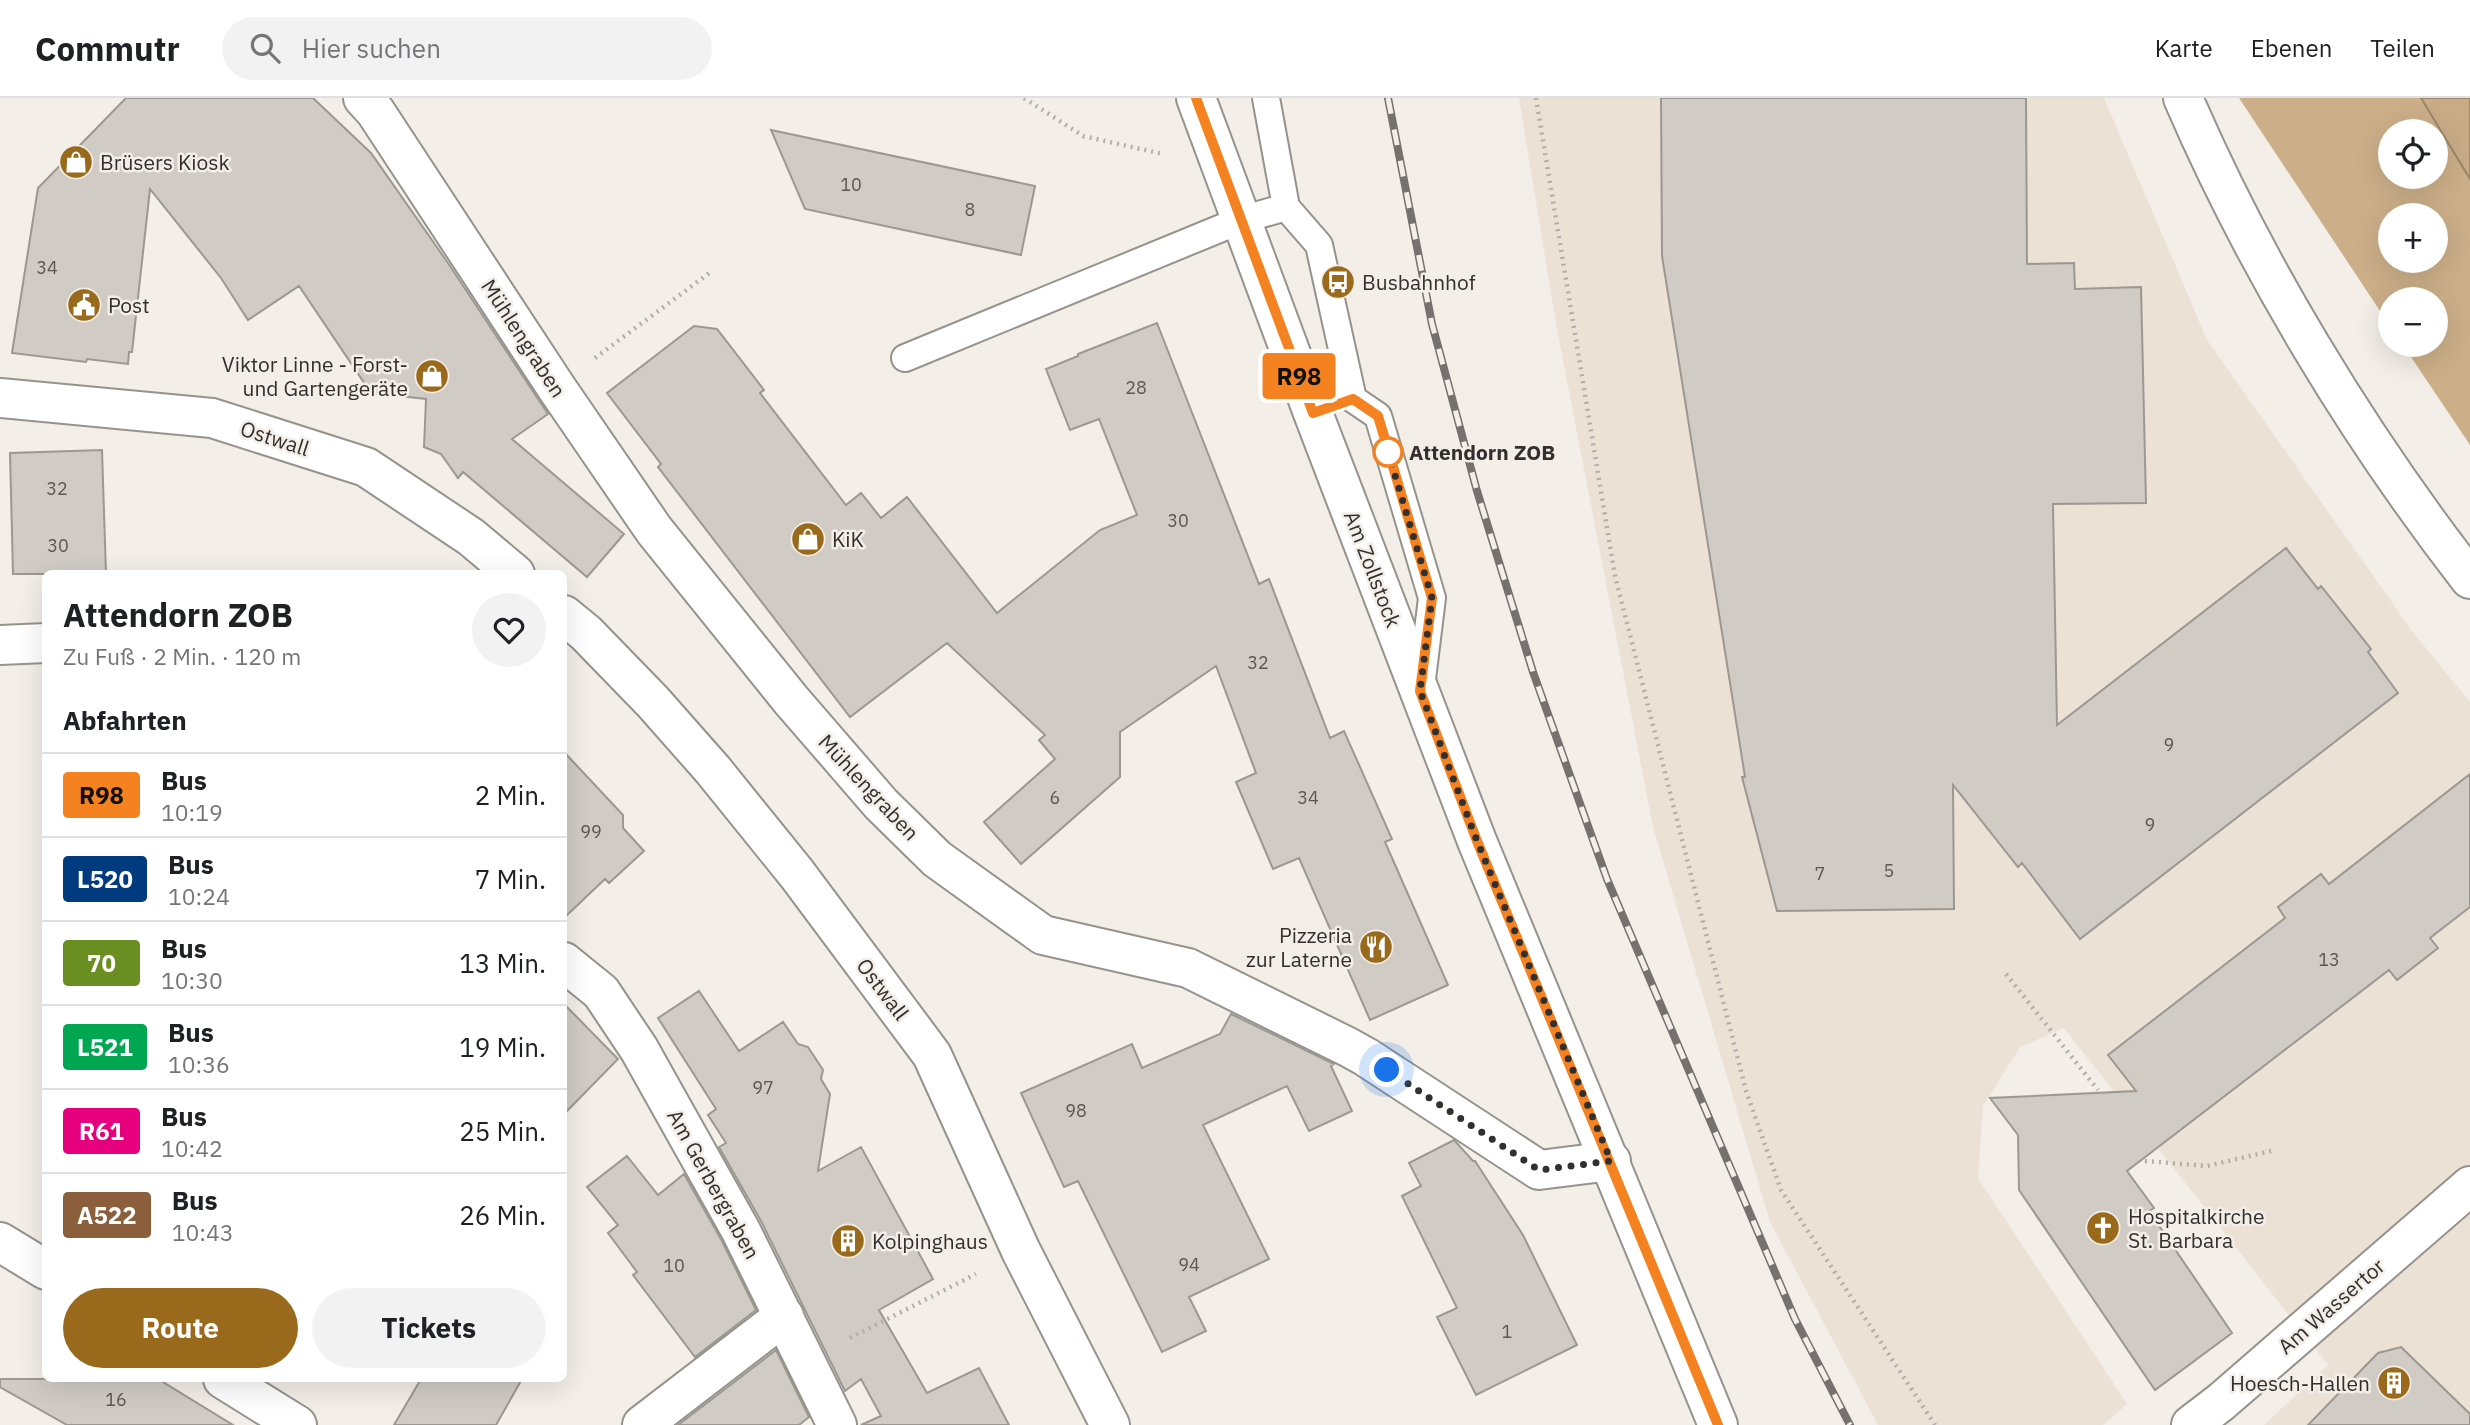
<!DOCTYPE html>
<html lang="de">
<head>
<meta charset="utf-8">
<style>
  body { margin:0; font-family:"IBM Plex Sans",sans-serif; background:#f2f2f2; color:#202124; height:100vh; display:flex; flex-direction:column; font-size:26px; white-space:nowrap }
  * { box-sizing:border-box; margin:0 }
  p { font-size:23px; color:#757577 }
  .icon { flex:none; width:38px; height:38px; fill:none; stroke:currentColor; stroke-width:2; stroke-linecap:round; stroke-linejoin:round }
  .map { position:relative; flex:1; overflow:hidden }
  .drawer { position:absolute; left:42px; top:472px; width:525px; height:812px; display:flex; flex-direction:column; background:#fff; border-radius:10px; box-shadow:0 7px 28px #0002 }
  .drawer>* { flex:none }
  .badge { padding:0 14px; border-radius:5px; font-size:24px; line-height:46px }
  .buttons { position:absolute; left:2378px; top:21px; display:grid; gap:14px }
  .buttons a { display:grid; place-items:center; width:70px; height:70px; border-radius:50%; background:#fff; box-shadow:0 7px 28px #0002; font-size:35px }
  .you { position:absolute; width:35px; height:35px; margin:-18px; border:5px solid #fff; border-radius:50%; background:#1a73e8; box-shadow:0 0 0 10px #1a73e833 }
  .map>.badge { position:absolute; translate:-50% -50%; box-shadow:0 0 0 4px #fff }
  h2 { padding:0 21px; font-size:26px; line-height:63px }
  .round { display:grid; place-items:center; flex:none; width:74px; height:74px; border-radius:37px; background:#f2f2f2 }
  .head { display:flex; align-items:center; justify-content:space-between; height:119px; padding:0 21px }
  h1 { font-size:33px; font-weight:800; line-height:52px }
  .primary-button { display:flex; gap:14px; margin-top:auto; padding:14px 21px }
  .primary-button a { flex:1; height:80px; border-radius:42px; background:#9a6a1c; color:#fff; font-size:28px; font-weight:800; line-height:80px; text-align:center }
  .primary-button a+a { background:#f2f2f2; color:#202124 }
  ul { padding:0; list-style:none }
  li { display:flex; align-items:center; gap:21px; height:84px; padding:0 21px; border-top:2px solid #e0e0e0 }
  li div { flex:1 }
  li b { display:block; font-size:26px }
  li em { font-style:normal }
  li .badge { min-width:77px; font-weight:700; text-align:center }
  header { display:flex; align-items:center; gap:42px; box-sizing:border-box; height:98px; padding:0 35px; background:#fff; border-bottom:2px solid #e0e0e0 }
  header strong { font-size:33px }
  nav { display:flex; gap:38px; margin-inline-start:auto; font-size:24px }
  .search { width:490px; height:63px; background:#f2f2f2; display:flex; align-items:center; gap:18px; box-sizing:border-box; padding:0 24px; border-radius:38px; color:#757577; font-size:26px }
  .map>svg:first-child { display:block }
  .built { fill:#ebe1d5 }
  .forest { fill:#ccaf89; fill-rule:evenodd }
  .water { fill:#c9ac86; stroke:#9c876c; stroke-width:2 }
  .building { fill:#d0cbc5; stroke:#9c9791; stroke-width:2 }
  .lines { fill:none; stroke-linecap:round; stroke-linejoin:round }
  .service-casing { stroke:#96928c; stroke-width:30 }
  .minor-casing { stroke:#96928c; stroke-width:42 }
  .tertiary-casing { stroke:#96928c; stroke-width:42 }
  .secondary-casing { stroke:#96928c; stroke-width:42 }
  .path { stroke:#b2aea8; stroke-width:4.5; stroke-dasharray:2 5; stroke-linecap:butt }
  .service { stroke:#fff; stroke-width:26 }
  .minor { stroke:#fff; stroke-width:38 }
  .tertiary { stroke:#fff; stroke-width:38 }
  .secondary { stroke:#fff; stroke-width:38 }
  .rail-casing { stroke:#74716e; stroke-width:8 }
  .rail { stroke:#f3eee7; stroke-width:5; stroke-dasharray:16; stroke-linecap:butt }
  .line-casing { stroke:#fff; stroke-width:16 }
  .line { stroke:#f58220; stroke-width:10 }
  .walk { stroke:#32302e; stroke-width:7; stroke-dasharray:0 12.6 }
  .stop-dot { fill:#fff; stroke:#f58220; stroke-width:3.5 }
  .labels { text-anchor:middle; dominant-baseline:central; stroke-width:5; stroke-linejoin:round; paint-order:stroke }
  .number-label { font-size:18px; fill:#5a5754 }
  .poi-label { font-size:21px; fill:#32302e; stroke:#f3eee7; text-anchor:start }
  .street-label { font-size:21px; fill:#32302e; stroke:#f3eee7 }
  .stop-label { font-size:21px; font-weight:bold; fill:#32302e; stroke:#f3eee7; text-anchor:start }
</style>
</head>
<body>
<header>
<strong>Commutr</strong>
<div class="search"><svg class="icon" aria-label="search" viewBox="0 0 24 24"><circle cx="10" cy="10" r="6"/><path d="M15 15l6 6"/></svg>Hier suchen</div>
<nav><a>Karte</a><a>Ebenen</a><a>Teilen</a></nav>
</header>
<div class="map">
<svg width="2470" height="1327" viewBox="0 0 2470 1327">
  <rect width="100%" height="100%" fill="#f3eee7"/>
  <path class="built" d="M1519,0H2104L2207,242L2412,533L2470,604V1327H2264L2328,1267L2064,930L2020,949L1983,1008L1978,1080L2127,1306L2103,1327H1878L1770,1124L1653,729L1557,231Z"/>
  <path class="forest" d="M2239,0H2421L2470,81V347L2403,247H2436V201H2390V228ZM2390,33H2436V79H2390ZM2390,117H2436V163H2390Z"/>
  <path class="water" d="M2421,0H2470V81Z"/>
  <path class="building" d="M126,0H313L371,55L448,165L548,316L512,341L624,436L587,479L463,374L458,380L441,356L424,349L426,301L371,295L299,188L248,222L221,180L150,91L132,254H129L128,266L87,261L86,264L12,255L38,90Z
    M1661,0H2026L2027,166L2074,165L2075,191L2141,189L2146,405L2053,406L2057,627L2286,450L2318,491L2321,488L2371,551L2368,554L2398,595L2080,841L2022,765L2018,769L1953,687L1954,811L1777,813L1742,679H1745L1662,158Z
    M771,32L1035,88L1021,157L805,111Z
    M1157,225L1259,486L1269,481L1330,640L1344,633L1392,741L1385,744L1448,887L1370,922L1299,760L1273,771L1236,684L1256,675L1216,568L1120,634V679L1021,766L984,724L1055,661L1039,642L1045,637L947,545L850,619L658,369L661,366L607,295L694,228L717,231L764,292L760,295L846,407L861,395L881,420L907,399L997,515L1100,432L1137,417L1099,321L1070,332L1046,271L1078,258V256Z
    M102,352L106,476H13L10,355Z
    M564,654L623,717V730L644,753L609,785L605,781L564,820Z
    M2470,676V809L2430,840L2438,850L2397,882L2389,872L2127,1073L2154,1110L2149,1113L2232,1235L2155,1292L2019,1092L2018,1037L1990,1000L2136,993L2108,957L2285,820L2278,809L2321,776L2329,786Z
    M699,893L739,953L783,924L798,946L808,949L823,972L821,981L830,996L818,1073L861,1049L933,1181L879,1212L927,1295L979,1270L1009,1327H861L881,1318L861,1281L845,1293L761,1123L719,1049L726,1045L708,1017L716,1011L658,920Z
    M564,906L618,961L564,1016Z
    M1231,916L1334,966L1331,968L1352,1013L1309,1033L1287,988L1203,1027L1269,1161L1189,1199L1206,1233L1162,1254L1078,1083L1064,1089L1021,995L1132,946L1142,970L1220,936Z
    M1454,1042L1473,1063H1475L1523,1137L1577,1247L1476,1297L1437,1219L1457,1210L1402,1098L1421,1088L1409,1065Z
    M627,1058L658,1097L684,1076L722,1143L756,1212L695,1259L633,1177L637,1174L608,1135L618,1127L587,1089Z
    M2401,1249L2470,1316V1327H2308L2378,1255Z
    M776,1252L809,1319L799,1327H678Z
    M0,1281H158L233,1327H67L0,1289Z
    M421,1281H522L496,1327H394Z"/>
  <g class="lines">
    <g class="service-casing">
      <path id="service" d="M1266,0L1286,109L1319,147L1353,301L1378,318L1432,500L1421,589
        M905,260L1241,122L1286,109"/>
    </g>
    <g class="minor-casing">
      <path id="minor" d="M363,0L375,13L556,289L654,432L791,602L881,706L937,761L1043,837L1188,870L1348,949L1366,959L1539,1072L1611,1063
        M0,300L212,320L366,369L471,439L515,476
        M564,517L586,535L653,604L713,672L797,776L932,957L1021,1153L1110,1327
        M0,547L46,545
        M564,864L601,894L639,951L741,1133L837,1327
        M0,1144L46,1172
        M223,1281L297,1327
        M642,1327L784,1218"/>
    </g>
    <g class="tertiary-casing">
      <path id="tertiary" d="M1196,0L1313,315L1477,743L1718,1327"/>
    </g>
    <g class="secondary-casing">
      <path id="secondary" d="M2183,0C2255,167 2358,337 2470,481
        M2191,1327L2221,1304L2470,1088"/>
    </g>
    <path class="path" d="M1024,0L1083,38L1163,56
      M1536,0L1615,478L1746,993L1781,1092L1935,1327
      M595,260L712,173
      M2006,876L2098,992
      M2145,1063L2207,1068L2271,1053
      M850,1240L976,1176"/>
    <use href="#service" class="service"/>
    <use href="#minor" class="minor"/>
    <use href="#tertiary" class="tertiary"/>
    <use href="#secondary" class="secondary"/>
    <g class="rail-casing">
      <path id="rail" d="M1388,0L1432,226L1477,393L1533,574L1607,781L1795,1221L1850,1327"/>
    </g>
    <use href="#rail" class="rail"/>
  </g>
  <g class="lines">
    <g class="line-casing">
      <path id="line" d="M1196,0L1313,315L1353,301L1378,318L1432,500L1420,593L1477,743L1718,1327"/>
    </g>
    <use href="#line" class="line"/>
    <path class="walk" d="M1387,972L1539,1072L1611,1063L1477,743L1420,593L1432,500L1385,344L1388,354"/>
  </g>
  <defs>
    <g id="shop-disc" transform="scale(1.75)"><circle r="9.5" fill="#9a6a1c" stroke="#f3eee7"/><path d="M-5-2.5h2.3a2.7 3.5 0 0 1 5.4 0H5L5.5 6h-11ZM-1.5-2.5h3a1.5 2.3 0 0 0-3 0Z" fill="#fff"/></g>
    <g id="bus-disc" transform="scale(1.75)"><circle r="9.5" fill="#9a6a1c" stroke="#f3eee7"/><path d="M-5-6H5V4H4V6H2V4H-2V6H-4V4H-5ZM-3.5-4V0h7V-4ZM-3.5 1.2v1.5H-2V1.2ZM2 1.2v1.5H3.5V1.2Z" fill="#fff"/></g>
    <g id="civic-disc" transform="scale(1.75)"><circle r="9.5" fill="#9a6a1c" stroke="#f3eee7"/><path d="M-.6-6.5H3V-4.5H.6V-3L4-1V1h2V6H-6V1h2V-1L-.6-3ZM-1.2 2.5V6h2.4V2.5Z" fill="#fff"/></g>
    <g id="restaurant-disc" transform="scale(1.75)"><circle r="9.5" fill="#9a6a1c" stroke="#f3eee7"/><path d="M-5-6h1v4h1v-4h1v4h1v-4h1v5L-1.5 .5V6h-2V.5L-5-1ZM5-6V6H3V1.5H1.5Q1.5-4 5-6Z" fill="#fff"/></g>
    <g id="church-disc" transform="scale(1.75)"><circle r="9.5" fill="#9a6a1c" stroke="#f3eee7"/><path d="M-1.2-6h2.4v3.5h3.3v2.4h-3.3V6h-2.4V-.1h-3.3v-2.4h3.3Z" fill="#fff"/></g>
    <g id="building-disc" transform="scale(1.75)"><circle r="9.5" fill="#9a6a1c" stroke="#f3eee7"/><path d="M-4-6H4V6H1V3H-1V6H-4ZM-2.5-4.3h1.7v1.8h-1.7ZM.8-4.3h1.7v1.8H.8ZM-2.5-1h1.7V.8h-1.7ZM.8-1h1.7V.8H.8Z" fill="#fff"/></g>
  </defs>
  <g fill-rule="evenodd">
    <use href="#shop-disc" x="76" y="64"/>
    <use href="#bus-disc" x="1338" y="184"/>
    <use href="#civic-disc" x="84" y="207"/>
    <use href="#shop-disc" x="432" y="278"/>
    <use href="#shop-disc" x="808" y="441"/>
    <use href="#restaurant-disc" x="1376" y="849"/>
    <use href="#church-disc" x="2103" y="1130"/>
    <use href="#building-disc" x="848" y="1143"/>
    <use href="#building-disc" x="2394" y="1285"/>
  </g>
  <circle class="stop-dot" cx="1388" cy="354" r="14"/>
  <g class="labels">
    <g class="number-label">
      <text x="851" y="86">10</text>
      <text x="970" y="111">8</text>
      <text x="47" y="169">34</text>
      <text x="1136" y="289">28</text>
      <text x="57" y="390">32</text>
      <text x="1178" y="422">30</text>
      <text x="58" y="447">30</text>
      <text x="1258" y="564">32</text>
      <text x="2169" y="646">9</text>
      <text x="1055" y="699">6</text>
      <text x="1308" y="699">34</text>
      <text x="2150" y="726">9</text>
      <text x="591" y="733">99</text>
      <text x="1889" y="772">5</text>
      <text x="1820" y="775">7</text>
      <text x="2329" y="861">13</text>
      <text x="763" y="989">97</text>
      <text x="1076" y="1012">98</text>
      <text x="1189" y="1166">94</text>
      <text x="674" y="1167">10</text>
      <text x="1507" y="1233">1</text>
      <text x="116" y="1301">16</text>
    </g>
    <g class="poi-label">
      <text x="100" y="64">Brüsers Kiosk</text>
      <text x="1362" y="184">Busbahnhof</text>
      <text x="108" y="207">Post</text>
      <text x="408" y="266" text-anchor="end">Viktor Linne - Forst-<tspan x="408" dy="24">und Gartengeräte</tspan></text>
      <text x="832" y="441">KiK</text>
      <text x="1352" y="837" text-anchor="end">Pizzeria<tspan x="1352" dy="24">zur Laterne</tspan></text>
      <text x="2128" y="1118">Hospitalkirche<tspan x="2128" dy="24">St. Barbara</tspan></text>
      <text x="872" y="1143">Kolpinghaus</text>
      <text x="2370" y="1285" text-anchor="end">Hoesch-Hallen</text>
    </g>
    <g class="street-label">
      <text transform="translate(524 240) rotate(57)">Mühlengraben</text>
      <text transform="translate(275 340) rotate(18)">Ostwall</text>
      <text transform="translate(1373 471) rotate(69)">Am Zollstock</text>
      <text transform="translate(869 689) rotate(47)">Mühlengraben</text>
      <text transform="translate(883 891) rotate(53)">Ostwall</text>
      <text transform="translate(714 1086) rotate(61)">Am Gerbergraben</text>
      <text transform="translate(2331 1208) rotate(-41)">Am Wassertor</text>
    </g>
    <g class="stop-label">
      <text x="1409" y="354">Attendorn ZOB</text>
    </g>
  </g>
</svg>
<div class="buttons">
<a><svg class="icon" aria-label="locate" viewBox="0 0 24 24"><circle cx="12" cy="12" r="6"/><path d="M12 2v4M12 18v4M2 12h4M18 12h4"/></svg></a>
<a>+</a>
<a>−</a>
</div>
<div class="you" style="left:1387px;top:972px"></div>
<b class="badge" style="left:1299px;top:278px;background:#f58220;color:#111">R98</b>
<section class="drawer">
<div class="head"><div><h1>Attendorn ZOB</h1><p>Zu Fuß · 2 Min. · 120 m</p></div><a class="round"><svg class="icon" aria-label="heart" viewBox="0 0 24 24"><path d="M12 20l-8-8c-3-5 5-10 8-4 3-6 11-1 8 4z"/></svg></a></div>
<h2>Abfahrten</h2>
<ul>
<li><span class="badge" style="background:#f58220;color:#111">R98</span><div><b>Bus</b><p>10:19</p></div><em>2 Min.</em></li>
<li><span class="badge" style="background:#003b80;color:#fff">L520</span><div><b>Bus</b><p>10:24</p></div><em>7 Min.</em></li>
<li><span class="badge" style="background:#6b8e23;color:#fff">70</span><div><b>Bus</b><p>10:30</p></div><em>13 Min.</em></li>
<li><span class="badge" style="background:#00a651;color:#fff">L521</span><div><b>Bus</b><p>10:36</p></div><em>19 Min.</em></li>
<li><span class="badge" style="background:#e6007e;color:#fff">R61</span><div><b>Bus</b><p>10:42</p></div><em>25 Min.</em></li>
<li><span class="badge" style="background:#8b5e3c;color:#fff">A522</span><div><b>Bus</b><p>10:43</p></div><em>26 Min.</em></li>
</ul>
<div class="primary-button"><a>Route</a><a>Tickets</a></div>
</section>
</div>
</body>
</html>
